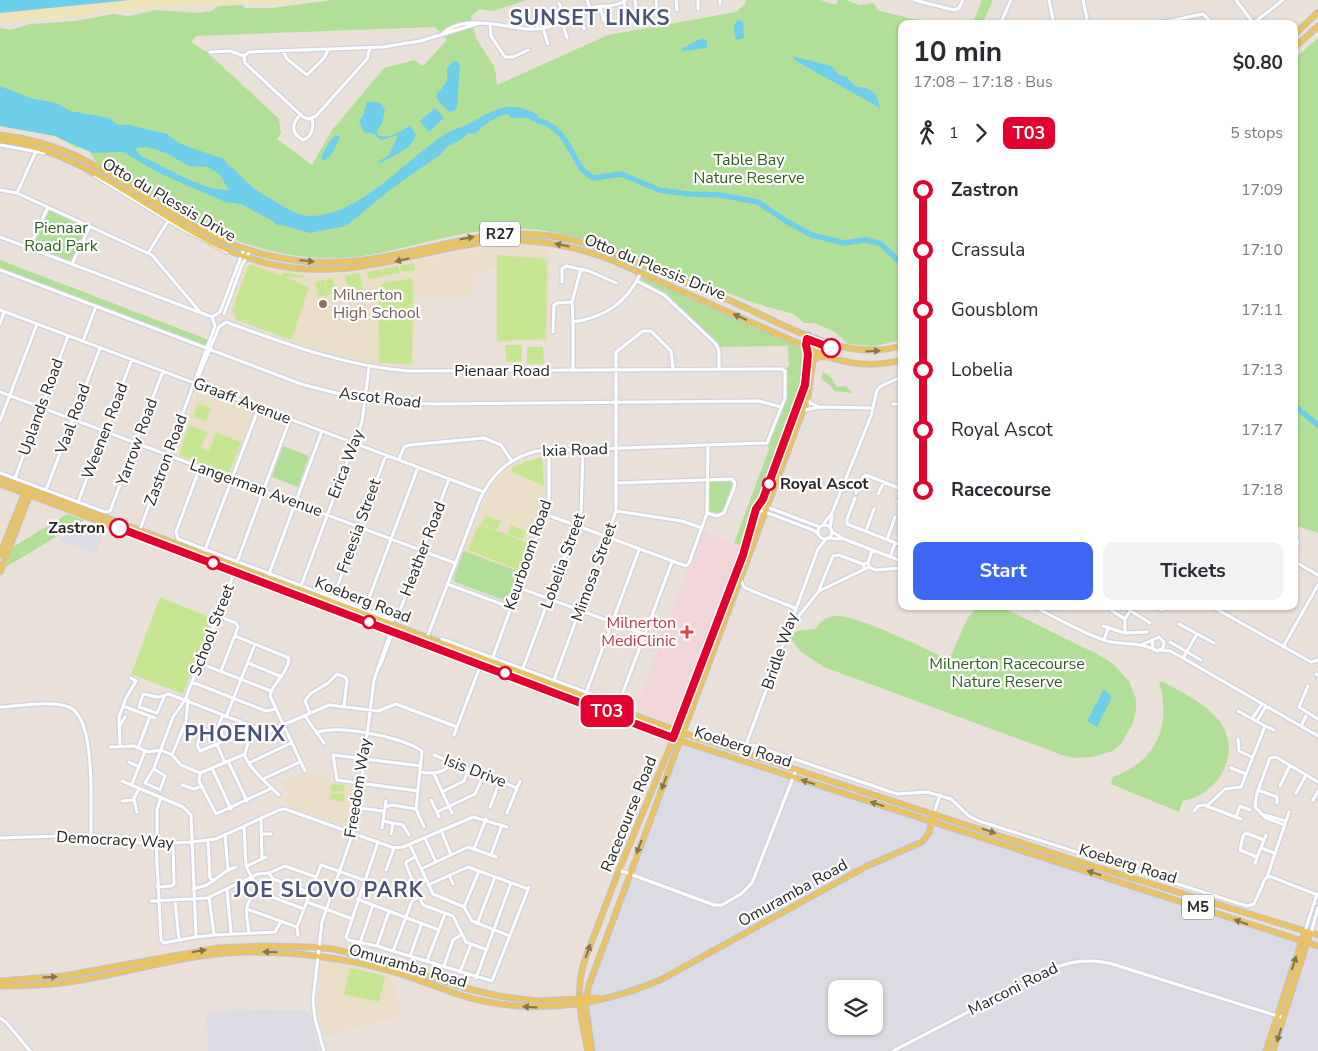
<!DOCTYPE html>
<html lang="en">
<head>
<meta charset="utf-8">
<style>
  body { margin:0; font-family:"Nunito Sans",sans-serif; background:#f2f2f3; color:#2b2b33; height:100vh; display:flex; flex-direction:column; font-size:19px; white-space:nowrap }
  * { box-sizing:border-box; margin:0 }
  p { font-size:16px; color:#7c7c81 }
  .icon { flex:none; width:28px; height:28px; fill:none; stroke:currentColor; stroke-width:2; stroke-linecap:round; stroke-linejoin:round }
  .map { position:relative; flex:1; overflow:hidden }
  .drawer { position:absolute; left:898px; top:20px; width:400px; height:590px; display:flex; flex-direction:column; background:#fff; border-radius:10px; box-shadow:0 1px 4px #0004 }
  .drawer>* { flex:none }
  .badge { padding:0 10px; border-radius:8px; font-size:18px; line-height:32px }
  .buttons { position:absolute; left:828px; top:980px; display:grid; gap:10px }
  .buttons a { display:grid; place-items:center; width:55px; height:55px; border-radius:10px; background:#fff; box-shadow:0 1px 4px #0004; font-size:25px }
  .map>.badge { position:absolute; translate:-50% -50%; box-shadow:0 0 0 2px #fff }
  .legs { display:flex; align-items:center; gap:8px; height:55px; padding:0 15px; font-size:16px }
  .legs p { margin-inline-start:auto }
  .head { display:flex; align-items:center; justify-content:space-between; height:85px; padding:0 15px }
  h1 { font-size:28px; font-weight:700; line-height:38px }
  .button { display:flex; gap:10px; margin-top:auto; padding:10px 15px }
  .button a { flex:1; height:58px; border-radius:10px; background:#3d67f2; color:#fff; font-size:20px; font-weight:700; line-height:58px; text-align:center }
  .button a+a { background:#f2f2f3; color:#2b2b33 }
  ul { padding:0 15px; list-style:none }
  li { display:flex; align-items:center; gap:18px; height:60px; font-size:19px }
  li i { display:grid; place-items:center; width:8px; height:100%; margin:0 6px; background:currentColor }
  li i::after { content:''; width:12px; height:12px; margin:-6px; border:4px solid; border-radius:50%; background:#fff }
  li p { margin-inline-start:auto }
  li:first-child i { background:linear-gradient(#0000 50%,currentColor 0) }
  li:last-child i { background:linear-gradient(currentColor 50%,#0000 0) }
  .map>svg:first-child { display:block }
  .industrial { fill:#dcdae2; fill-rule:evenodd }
  .education { fill:#ebdec8 }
  .medical { fill:#f0d6d8 }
  .green { fill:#b2df97; fill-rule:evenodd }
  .sand { fill:#eee4bc }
  .pitch { fill:#c6e692 }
  .water { fill:#6fcee9; fill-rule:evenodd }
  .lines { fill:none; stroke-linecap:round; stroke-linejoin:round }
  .river { stroke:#6fcee9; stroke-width:5.5 }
  .minor-casing { stroke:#ced2e0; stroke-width:5.5 }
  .major-casing { stroke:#c3c3c3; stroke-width:7 }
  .minor { stroke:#fff; stroke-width:3 }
  .major { stroke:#eac35d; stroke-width:4.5 }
  .oneway { fill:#887542 }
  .line-1-casing { stroke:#fff; stroke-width:11 }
  .line-1 { stroke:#e2002f; stroke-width:8 }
  .education-dot { fill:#8d6e63; stroke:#fff; stroke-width:2 }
  .stop-1-dot { fill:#fff; stroke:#e2002f; stroke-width:2.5 }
  .health-dot { fill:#e0444e; stroke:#fff; stroke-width:2 }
  .labels { text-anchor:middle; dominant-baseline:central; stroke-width:4.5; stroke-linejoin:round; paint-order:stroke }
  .shield { fill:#fff; stroke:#686868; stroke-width:1 }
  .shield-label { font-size:15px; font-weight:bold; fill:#272727 }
  .park-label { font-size:16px; fill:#2d601c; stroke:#fff }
  .street-label { font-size:16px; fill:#272727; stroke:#fff }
  .education-label { font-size:16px; fill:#785e54; stroke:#fff; text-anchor:start }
  .stop-label { font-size:16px; font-weight:bold; fill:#272727; stroke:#fff; text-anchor:start }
  .health-label { font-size:16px; fill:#be3a42; stroke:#fff; text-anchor:end }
  .district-label { font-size:21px; font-weight:bold; letter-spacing:1px; fill:#4a5475; stroke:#fff }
</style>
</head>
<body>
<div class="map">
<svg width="1318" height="1051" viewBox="0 0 1318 1051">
  <rect width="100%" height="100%" fill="#e9e1d9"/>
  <path class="industrial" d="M88,522L106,529L96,554L59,540Z
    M686,745L1318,949V1051H595L587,1005L590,989L681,748ZM836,989H874V1026H836Z
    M304,1010L310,1014L319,1051H208L207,1014L216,1011Z"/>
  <path class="education" d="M529,245L550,247L549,341L495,343V269L473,273V297H415V366L371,363L368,360L365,362L325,353L235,321L229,311L246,266L252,263L303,273L335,274L367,271L495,246Z
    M197,390L256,410L231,476L175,455Z
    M543,456L546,458L547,499L520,572L464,551L490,489L500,475L509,467L523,460Z
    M305,771L330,778V782L356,785L351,825L347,827L285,804L283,799L289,795L280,783Z
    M326,960L390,975L402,1015L325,1037L318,1015V990L321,963Z"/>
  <path class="medical" d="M704,532L742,546L677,722L674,724L636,709L687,571L691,567Z"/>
  <path class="green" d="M333,0H527L493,11L479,9L471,16L476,38L495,68L497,85L608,35L736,12L746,3V0H820L836,5L838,0H846L859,5L874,3L877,10L932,24H901V340L875,346L848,344L835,332L814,323H804L794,314C707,294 628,242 539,230C484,223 430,243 376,254C266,274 184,219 97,163L90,152L85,149L75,147L55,136L0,126V28L11,30L30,24L76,21L113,14L129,16L156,10L198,13L211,11L218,6L243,5L245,8H272ZM435,27L447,40L423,66L414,60L384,68L332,130L312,165L277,139L281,133L279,119L208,53L191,42L196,36Z
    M982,0H993L982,24H964L974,20Z
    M1318,38V533L1300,527L1294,521V59Z
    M49,210L87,228L72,263L33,248Z
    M0,260L209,340L206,348L0,270Z
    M641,273L806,345L802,387L743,555L742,546L734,543L769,449L767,443L784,402V370L789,366L788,346L718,347L664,295L637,281Z
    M823,372L831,377L837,387L846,386L853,393L835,391L821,378Z
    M283,446L309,456L298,487L272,477Z
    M731,481L733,484L724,512L718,515L709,511L710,482Z
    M67,514L84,520L6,567L13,547Z
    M464,551L520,572L509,600L506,601L455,582L453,579Z
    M978,606H999L1097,654L1112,663L1129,681L1136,699V711L1133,723L1121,744L1113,751L1093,757L1074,758L1062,755L824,667L801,652L790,638L797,631L816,629C820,622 825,617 834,616C853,613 928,650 949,660L967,619Z
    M1162,681C1180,692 1204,702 1217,718C1244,749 1221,794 1183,801L1179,812L1111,784L1113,777C1157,761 1172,725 1159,682Z"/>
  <path class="sand" d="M51,0H316L269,4L247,3L149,8L61,18L0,22V3Z"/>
  <path class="pitch" d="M497,255L547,259L546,339L497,341Z
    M414,263L415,270L401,272L400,266Z
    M252,265L282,276L283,273L304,275V278L285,277L309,287L291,340L237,320L232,311L248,267Z
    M398,266L400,273L385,276L383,269Z
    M382,269L384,276L368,279L367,272Z
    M360,273L365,297L350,300L345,276Z
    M333,278L336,293L328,295L325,280Z
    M413,278L412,364L379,363L378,289L383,283Z
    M324,280L328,295L318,297L315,282Z
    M506,345H522V362H506Z
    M527,347H543L544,364H527Z
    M198,403L211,408L206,421L193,417Z
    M189,425L207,432L201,448L209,451L216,433L241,442L229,473L179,455Z
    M542,457L544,486L512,472L511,469L524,462Z
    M485,516L501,521L497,530L482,524Z
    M479,524L528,543L518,570L468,550Z
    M511,525L526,531L523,539L508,534Z
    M160,597L212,618L183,694L131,674Z
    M331,784L345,785L344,792L331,791Z
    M331,793L344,794V802L330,800Z
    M350,968L385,976L379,1002L344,994Z"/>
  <path class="water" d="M0,0H130L0,13Z
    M737,20L743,22L744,38L738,40L735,38L734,26Z
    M702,38L707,41V48L684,51L681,49Z
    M792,56L831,66L839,75L847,77L855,86C869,88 878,91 880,108L796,61Z
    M453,61H457L460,64C459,72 458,107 456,110L450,112L440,103L436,96L447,81V68Z
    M0,86L30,98L56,103L70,111L109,118L118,125H129L168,134C176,146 210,153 224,159C227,166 232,166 237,172C247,183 255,190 269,198C279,203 290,212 302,215C352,224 405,160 444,135C451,130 460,128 468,124C495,110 508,98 538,115L537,120L532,122L528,118H512L507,114C497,116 481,126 475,134L469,133L460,140L447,147L440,155L395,186L346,226L309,233L283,225L278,226L273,221L241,204L225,202L159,173L123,152L93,153L55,136L0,126ZM147,147L166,153L189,166L209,167L220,175L229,190C199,190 169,168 141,156L136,150L137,148Z
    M367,102H379L385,110L382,124L377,130V135C388,140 402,132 410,125L416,135L409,147L381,163L378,162L389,155L398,135L381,140L374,134L364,132L359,121L363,116Z
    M435,108L444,118L429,132L420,121Z
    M336,135L340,137C335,146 332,158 323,161L321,158C325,149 329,141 336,135Z
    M1104,689L1112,697L1097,727L1087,721Z"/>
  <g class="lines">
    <path class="river" d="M537,120C576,132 568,166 594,178L621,174L659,190L688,194L721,195L758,202L786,221L812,235L844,243L866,240L881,244L901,263
      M1294,406L1318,425"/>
    <g class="minor-casing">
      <path id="minor" d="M587,0L590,8
        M635,0L637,14
        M656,0L657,12
        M676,0L677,10
        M698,0V9
        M720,0V4
        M914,0L954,10L959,8L963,0
        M1049,0L1054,24
        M1083,0L1088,24
        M1236,0L1251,20L1255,22L1283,0
        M624,2L626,17
        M559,3L565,20
        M600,6L604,21
        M534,10L538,29
        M579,12L584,29
        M562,21L567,38
        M490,24L491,36L505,57H513L528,50
        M1000,24L1011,0
        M1155,24L1203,14L1213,24
        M543,28L548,44
        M441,35C464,11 507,30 535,29C555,29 571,14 589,8C601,5 616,8 626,0
        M283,51L287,59L307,75L324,58L328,50
        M210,52L230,51L244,56
        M244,56L249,52L383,47L420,41L480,23
        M244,56L245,63L303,117L309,119L316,116L367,59L370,48
        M301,114C291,124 291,133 303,140C312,137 314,127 312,118
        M0,145L44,153
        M95,176L182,229L227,252
        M0,190L17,193L152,255L200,312
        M17,193L36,151
        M0,237L212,317
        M29,248L48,207
        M148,253L168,221
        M72,264L90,226
        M0,270L301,384L355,398L401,403L436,404L759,401L781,407
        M637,281L664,295L716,344L719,351V369
        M562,282V269L566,266L589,271L616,283
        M0,310L484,492
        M224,314L242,265L250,251
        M226,322C287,344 344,366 408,371L782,369L785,371V398L767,443L537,451C509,458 492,474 480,499L425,643
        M573,322L572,302L581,269
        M0,324L4,312
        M553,332L554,305L557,303L572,302
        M83,341L96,306
        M573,371V322C606,317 626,303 641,273
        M195,385L219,327L226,322
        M0,392L455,563
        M808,398L810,403L817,406
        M893,404H901
        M804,410L820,407L873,408
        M0,421L37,324
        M399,459L404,447L409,445L484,438L501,445L511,460
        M200,467L176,532L178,539L392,620L398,616L449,479
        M0,473L105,512L110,511L163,371
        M15,478L68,336
        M617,483L732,479L735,483L734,488L724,513L717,516L707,513
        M46,490L100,348
        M856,493L863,477L866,475L901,489
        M878,494L884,482
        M855,498L847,519V524L901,545
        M78,502L132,359
        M898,502L901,494
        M759,504L820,527
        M757,509L813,530L818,534
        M616,511L682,521L702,528
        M545,514L686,566L689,563L707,513L708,445
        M818 532a7 7 0 1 1 14 0a7 7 0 1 1-14 0Z
        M822,526L832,513L871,416L877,390L881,386L901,377
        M830,528L832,516
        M831,531L844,539L901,561
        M866,531L874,509
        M1294,534L1298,542L1294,549
        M138,535L215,326L212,317L220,312L244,249
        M828,538L841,539
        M887,540L895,517
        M205,550L259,407
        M890,557L895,543
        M1294,561L1318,575
        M237,562L290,419
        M868,563L863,564L865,569L869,567L868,563L872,551
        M869,567L875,570L901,568
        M269,574L322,431
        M741,580L744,587L750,590L795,608
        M447,584L510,607
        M301,586L362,422L369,367
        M517,587L644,634
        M819,590L833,556L839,555L863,564
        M333,598L386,455
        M1032,606C1056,617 1081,633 1107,641C1122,645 1139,642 1153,649
        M1155,606L1162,610
        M1211,606L1311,662L1318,660
        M365,609L418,467
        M1112,611L1125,619
        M1131,611L1150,623
        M217,616L236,623L238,627L221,671
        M798,617L819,591L865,569
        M1179,624L1214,643
        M1103,626L1125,633L1147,632
        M1125,633V619L1133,606
        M235,636L289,658C288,674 272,683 270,696L305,771
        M442,639L616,703L620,700L672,562
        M1104,640L1108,628
        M1170,642L1201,660
        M1141,645L1159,637L1164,642L1163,648L1158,651L1153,649L1152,640
        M1283,647L1318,585
        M1159,650L1170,651L1183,658L1318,736
        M493,657L549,503V451
        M1183,658L1197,634
        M199,663L271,691
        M248,663L282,677
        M380,666L392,634
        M523,668L581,514L583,449
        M1316,674L1318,675
        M554,680L616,511V352L643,331H651L671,351L673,369
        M192,682L266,711L276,709
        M1308,686L1299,707L1318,719
        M586,693L639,550
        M165,695L157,713L139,707L143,694C148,694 153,697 158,697C162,697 166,694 169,694L267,732L329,705L378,711L396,704L457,727
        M123,706L155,718
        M0,707C19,706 52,700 69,707C97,718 90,809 91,835
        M310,713L305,701L310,694L328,683L337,674L345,677L347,680L344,706
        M305,716L324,743
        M226,717L255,644
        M1252,719L1262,704
        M1257,721L1266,706
        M202,726L203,729L232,740
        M1265,726L1274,730
        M1301,726L1306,716
        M119,727L125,717
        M255,728C252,735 245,747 245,755C246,766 271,787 279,795
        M203,729L197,745L200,751L229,739
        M215,733L223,715
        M316,733C337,724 403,737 422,751L416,809L424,827
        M454,735L481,664
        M1238,739L1239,751L1252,757
        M217,744L225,763
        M753,745L897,794L927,792L951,799L969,816L979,821L1247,906L1254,904L1265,879L1269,876L1318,895
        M110,747L134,746L148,752L161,750L172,755L181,765L200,773L245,754
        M120,747L119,717L126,698L136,681L131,678
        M138,748L150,716
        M743,753L818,549L827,538
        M172,755L186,721L188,700
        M434,755L517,788
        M228,761L247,801
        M129,762L139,767
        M249,763L291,743
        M212,768L231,809
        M1231,768L1246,774
        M154,769L165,776L160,790L145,783L154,768L173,717L185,700L237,566
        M420,772C432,774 445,774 451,763
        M200,773L199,781L216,814L272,788
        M434,774L452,813
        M263,779L300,762
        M122,781L183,807L191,815L196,937L179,940
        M132,784L145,751
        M182,785L194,789L202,786
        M1280,786L1290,765
        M1258,790L1277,797V803
        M418,791L337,780L333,755L421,766
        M442,792L464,781L468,769
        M1296,793L1306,775
        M134,799L137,812
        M431,800L439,817
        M1313,800L1318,791
        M122,801L133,800L139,789
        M1207,806L1225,789L1241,787L1265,726L1238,711
        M385,807L392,805L416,809
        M490,807L500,781
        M358,808L383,811
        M1194,811L1198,806L1204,805L1241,819
        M437,812L475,794L484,775
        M507,813L520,781
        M934,813L940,795
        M1261,814L1286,821
        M1236,817L1240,806L1250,810
        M261,818L262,859
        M383,821L403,825L409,835
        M1285,825L1266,818L1255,807L1257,793L1270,758L1276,757L1318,782
        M244,826L246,866L259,892
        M382,828L386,801
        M441,830L451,855
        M1246,833L1264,840L1257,857L1240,850L1243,836Z
        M225,834L228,870
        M262,834H271
        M391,834L393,823
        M157,836V810L161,797
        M0,838L91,835L147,844L192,842L216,839L279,810L285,809L394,848L403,847L473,817L507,827
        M425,838L436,862
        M1264,840L1266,835
        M208,841L210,878L214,881
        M156,843L161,940L164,943L179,940L175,900
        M410,845L433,894L464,907L472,921L510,936
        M1261,848L1274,853
        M474,849L486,819
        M491,855L502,825
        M415,857L406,862V865L423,905L453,916L466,942L487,950
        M1255,863L1257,857
        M247,866L266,857
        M421,869L468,847L496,857
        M386,870L394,848
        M619,870L714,905H722L741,894L752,883L796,770
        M269,873L273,879L310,893
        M449,875L453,884
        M1267,877L1289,812
        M428,885L468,867L528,889
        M157,887L171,886L174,884L173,843
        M193,889L207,885L228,870L236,867
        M227,890L231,933
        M259,892L304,909
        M357,899L439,930
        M151,901L207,898L258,874L269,873L285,866L316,877
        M307,902L350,918
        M464,907L479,871
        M247,909L297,927
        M389,911L377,946L393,951L412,901L419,897
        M477,924L495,877
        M1305,931L1317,894
        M249,933C247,915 241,903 259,892
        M1311,933L1318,908
        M214,935L275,932L281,921
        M298,935L297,927L321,865L364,880
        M196,937L214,935L209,897
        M360,943L373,905
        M377,946L348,940L346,937L378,842
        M393,951L492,981L529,887
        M410,956L422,923
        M427,961L445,914
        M444,966L453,940L462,934
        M460,972L471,944
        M476,978L511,883
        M0,1018L6,1022L30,1051
        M324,1051L315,1019L313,1000L322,922L356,824L374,680L393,625
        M893,1051L1051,969C1071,961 1088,959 1109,963L1284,1018"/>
    </g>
    <g class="major-casing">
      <path id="major" d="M1294,35L1318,12
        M1294,48L1318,26
        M0,135C25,138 50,144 74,155C136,184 188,234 255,252C290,262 328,265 365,260C441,249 498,221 577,241C601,247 623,257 645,266C673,277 701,288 729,300C782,323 842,363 901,346
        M0,140C108,154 177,248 280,266C362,280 419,248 496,241C537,238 576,246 614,261L831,358C855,365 877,367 901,360
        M812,362L818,357H827
        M0,478L683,733L1083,863L1318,935
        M0,484L611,713L666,736L1318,946
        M0,555L25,492
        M0,572L30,494
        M0,981L63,976L218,948L259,946L312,947L333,949L379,960L461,987L498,996L536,1001L598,998
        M0,986C25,986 51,985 75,981C133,972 191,952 250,952C297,952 343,958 388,970C413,977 436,987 460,995C527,1016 599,1007 662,979L867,866L922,842L929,833L934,813
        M588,1051C581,1020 575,993 584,962L619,870L680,723L743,555L762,492L802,387L808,335
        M592,1051L585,1003L589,985L808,397L816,338
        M1266,1051L1305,931
        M1273,1051L1310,933"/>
    </g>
    <use href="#minor" class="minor"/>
    <use href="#major" class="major"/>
  </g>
  <defs><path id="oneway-solid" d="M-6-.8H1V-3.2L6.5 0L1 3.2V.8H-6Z" transform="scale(1.25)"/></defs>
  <g class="oneway">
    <use href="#oneway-solid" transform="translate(467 238) rotate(-11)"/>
    <use href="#oneway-solid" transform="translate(562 245) rotate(-169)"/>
    <use href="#oneway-solid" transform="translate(402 260) rotate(167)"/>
    <use href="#oneway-solid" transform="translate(307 261) rotate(5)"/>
    <use href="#oneway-solid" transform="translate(740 317) rotate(-156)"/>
    <use href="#oneway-solid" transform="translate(873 351) rotate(-3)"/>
    <use href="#oneway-solid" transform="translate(808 782) rotate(-162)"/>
    <use href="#oneway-solid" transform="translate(664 783) rotate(111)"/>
    <use href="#oneway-solid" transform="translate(877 804) rotate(-162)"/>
    <use href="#oneway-solid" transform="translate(989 831) rotate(19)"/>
    <use href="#oneway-solid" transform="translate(639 847) rotate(111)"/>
    <use href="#oneway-solid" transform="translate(1094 873) rotate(-162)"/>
    <use href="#oneway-solid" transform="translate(1241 922) rotate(-161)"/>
    <use href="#oneway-solid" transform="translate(199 951) rotate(-9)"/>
    <use href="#oneway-solid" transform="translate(588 951) rotate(-70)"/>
    <use href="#oneway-solid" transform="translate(270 952) rotate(-179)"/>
    <use href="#oneway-solid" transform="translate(1294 963) rotate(-72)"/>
    <use href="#oneway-solid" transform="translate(50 977) rotate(-4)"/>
    <use href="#oneway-solid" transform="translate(530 1007) rotate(-177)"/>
    <use href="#oneway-solid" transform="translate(1279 1035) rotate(107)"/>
  </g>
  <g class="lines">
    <g class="line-1-casing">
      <path id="line-1" d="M119,528L673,738L743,555L756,509L763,499L805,385L808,354L806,345L807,339L831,348"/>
    </g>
    <use href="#line-1" class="line-1"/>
  </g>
  <circle class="education-dot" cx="323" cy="304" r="5"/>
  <g class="stop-1-dot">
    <circle cx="831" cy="348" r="9"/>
    <circle cx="769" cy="484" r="6"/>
    <circle cx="119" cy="528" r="9"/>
    <circle cx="213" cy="563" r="6"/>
    <circle cx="369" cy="622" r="6"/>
    <circle cx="505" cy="673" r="6"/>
  </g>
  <path class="health-dot" d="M684.5 624.5h5v5h5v5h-5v5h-5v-5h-5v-5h5z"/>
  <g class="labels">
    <g class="shield">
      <rect x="480" y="221.5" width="40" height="25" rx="4"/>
      <rect x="1182" y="894.5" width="32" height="25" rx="4"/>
    </g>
    <g class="shield-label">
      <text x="500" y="234">R27</text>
      <text x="1198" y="907">M5</text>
    </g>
    <g class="park-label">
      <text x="749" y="160">Table Bay<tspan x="749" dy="18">Nature Reserve</tspan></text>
      <text x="61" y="228">Pienaar<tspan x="61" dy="18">Road Park</tspan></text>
      <text x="1007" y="664">Milnerton Racecourse<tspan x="1007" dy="18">Nature Reserve</tspan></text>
    </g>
    <g class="street-label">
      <text transform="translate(169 200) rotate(30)">Otto du Plessis Drive</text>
      <text transform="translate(655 267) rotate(22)">Otto du Plessis Drive</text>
      <text x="502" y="371">Pienaar Road</text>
      <text transform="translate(380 398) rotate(7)">Ascot Road</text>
      <text transform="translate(242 401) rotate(21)">Graaff Avenue</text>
      <text transform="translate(41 407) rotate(-70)">Uplands Road</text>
      <text transform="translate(73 419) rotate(-70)">Vaal Road</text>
      <text transform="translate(105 431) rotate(-69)">Weenen Road</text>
      <text transform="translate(137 442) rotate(-70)">Yarrow Road</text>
      <text transform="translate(575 450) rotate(-2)">Ixia Road</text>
      <text transform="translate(166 460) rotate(-70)">Zastron Road</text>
      <text transform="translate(346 464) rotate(-69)">Erica Way</text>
      <text transform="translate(256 488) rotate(20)">Langerman Avenue</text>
      <text transform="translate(359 526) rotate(-70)">Freesia Street</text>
      <text transform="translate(423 549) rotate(-69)">Heather Road</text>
      <text transform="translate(528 555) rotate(-71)">Keurboom Road</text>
      <text transform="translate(563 561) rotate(-70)">Lobelia Street</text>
      <text transform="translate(594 572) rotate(-70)">Mimosa Street</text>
      <text transform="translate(363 600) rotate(21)">Koeberg Road</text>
      <text transform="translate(212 630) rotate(-69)">School Street</text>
      <text transform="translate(780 651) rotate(-71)">Bridle Way</text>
      <text transform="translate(743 747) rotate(18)">Koeberg Road</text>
      <text transform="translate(475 771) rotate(21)">Isis Drive</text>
      <text transform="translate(358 788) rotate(-81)">Freedom Way</text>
      <text transform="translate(629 814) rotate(-68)">Racecourse Road</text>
      <text transform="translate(115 840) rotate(3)">Democracy Way</text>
      <text transform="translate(1128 864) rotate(17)">Koeberg Road</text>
      <text transform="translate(793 893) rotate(-29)">Omuramba Road</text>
      <text transform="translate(408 966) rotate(16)">Omuramba Road</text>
      <text transform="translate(1013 989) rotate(-27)">Marconi Road</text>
    </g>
    <g class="education-label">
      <text x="333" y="295">Milnerton<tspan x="333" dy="18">High School</tspan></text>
    </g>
    <g class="stop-label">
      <text x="780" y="484">Royal Ascot</text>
      <text x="105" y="528" text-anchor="end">Zastron</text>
    </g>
    <g class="health-label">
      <text x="676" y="623">Milnerton<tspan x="676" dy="18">MediClinic</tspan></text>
    </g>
    <g class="district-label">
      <text x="590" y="18">SUNSET LINKS</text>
      <text x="235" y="734">PHOENIX</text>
      <text x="329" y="890">JOE SLOVO PARK</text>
    </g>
  </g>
</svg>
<div class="buttons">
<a><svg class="icon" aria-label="layers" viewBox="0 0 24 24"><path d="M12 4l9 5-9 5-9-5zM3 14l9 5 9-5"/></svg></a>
</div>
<b class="badge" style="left:607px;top:711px;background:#e2002f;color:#fff">T03</b>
<section class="drawer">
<div class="head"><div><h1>10 min</h1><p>17:08 – 17:18 · Bus</p></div><b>$0.80</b></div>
<div class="legs"><svg class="icon" aria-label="walk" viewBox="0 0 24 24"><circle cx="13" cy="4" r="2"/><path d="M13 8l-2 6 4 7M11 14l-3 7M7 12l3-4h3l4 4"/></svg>1<svg class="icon" aria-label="forward" viewBox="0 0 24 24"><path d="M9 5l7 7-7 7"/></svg><b class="badge" style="background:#e2002f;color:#fff">T03</b><p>5 stops</p></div>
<ul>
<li><i style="color:#e2002f"></i><b>Zastron</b><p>17:09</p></li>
<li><i style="color:#e2002f"></i><span>Crassula</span><p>17:10</p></li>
<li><i style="color:#e2002f"></i><span>Gousblom</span><p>17:11</p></li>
<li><i style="color:#e2002f"></i><span>Lobelia</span><p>17:13</p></li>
<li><i style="color:#e2002f"></i><span>Royal Ascot</span><p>17:17</p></li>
<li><i style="color:#e2002f"></i><b>Racecourse</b><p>17:18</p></li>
</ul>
<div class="button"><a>Start</a><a>Tickets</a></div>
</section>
</div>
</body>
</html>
